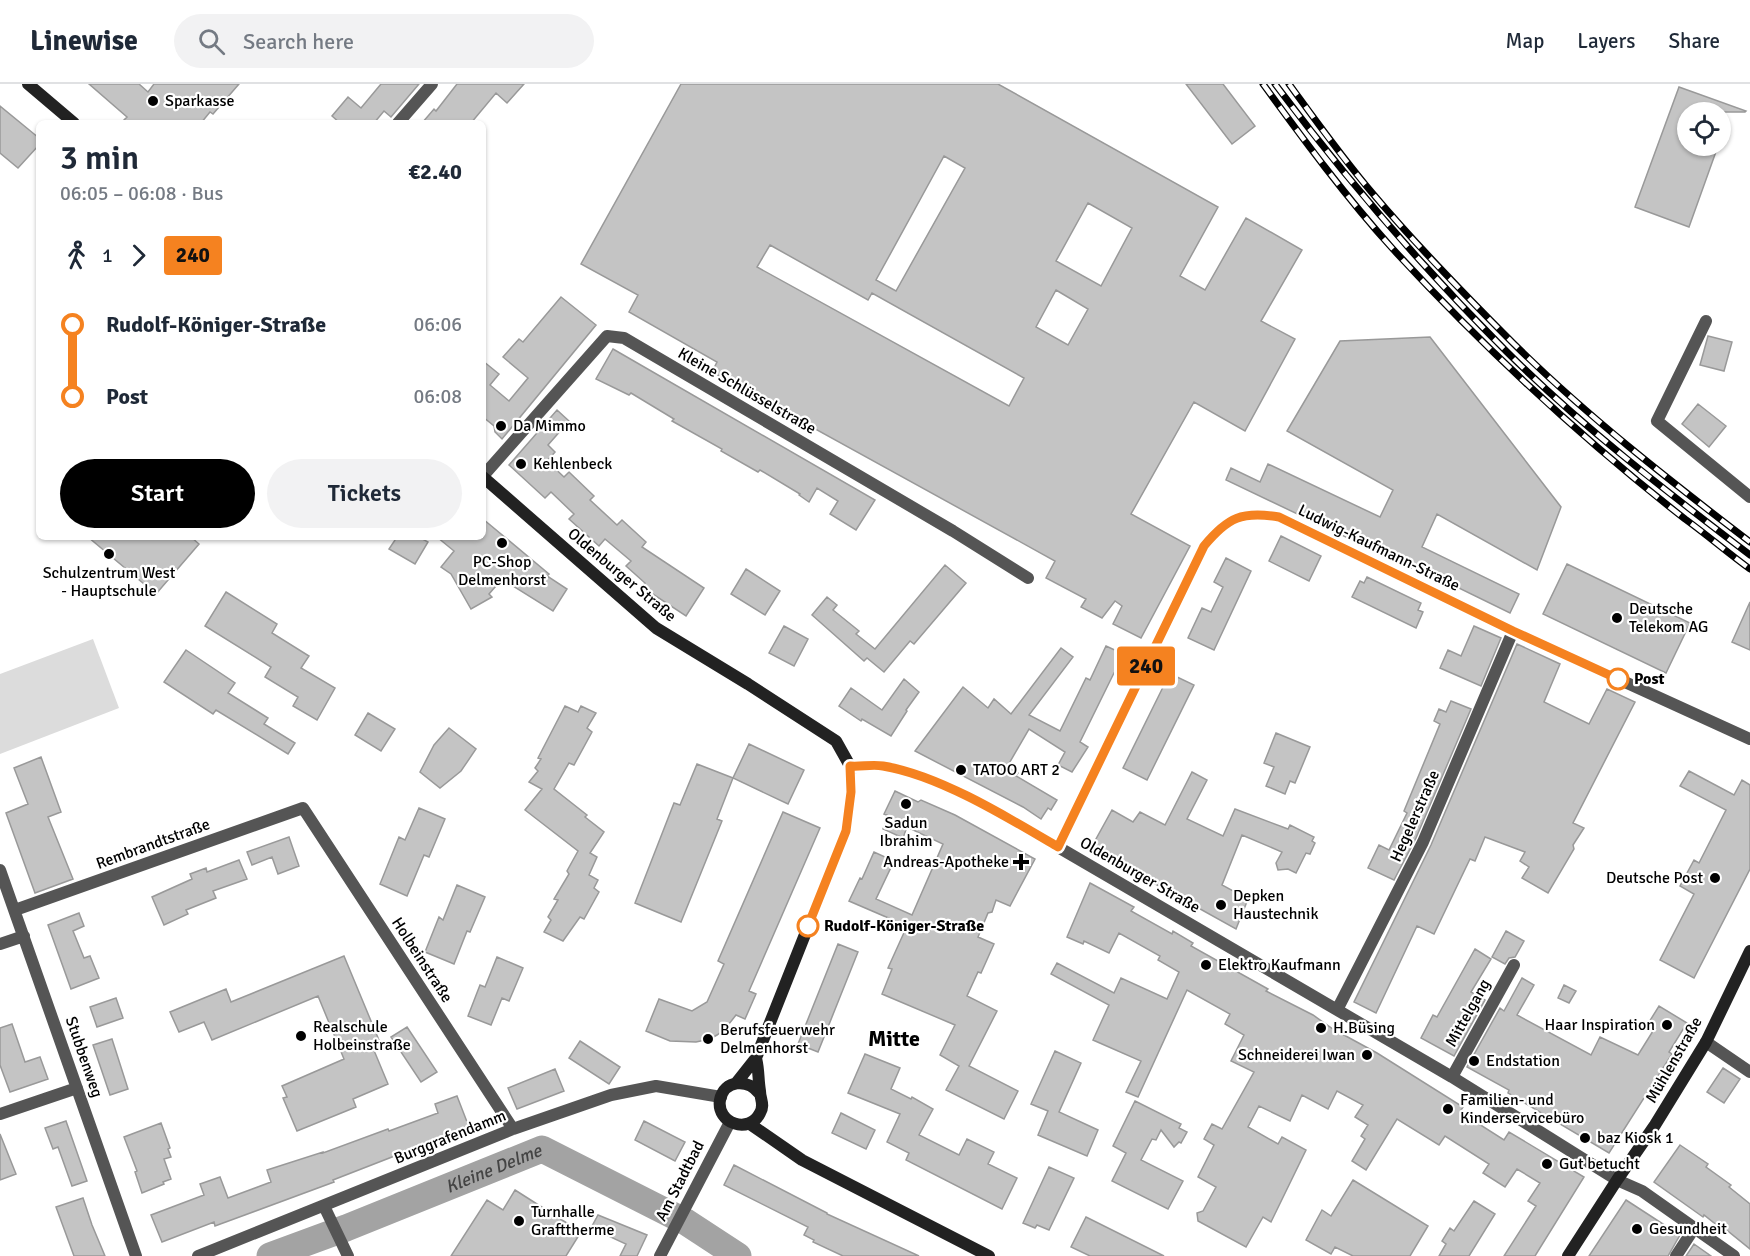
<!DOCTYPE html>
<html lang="en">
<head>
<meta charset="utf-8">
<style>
  body { margin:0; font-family:Signika,sans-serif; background:#f2f2f3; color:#1f2937; height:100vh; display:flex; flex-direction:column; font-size:22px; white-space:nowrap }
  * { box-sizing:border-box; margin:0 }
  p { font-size:20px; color:#747a83 }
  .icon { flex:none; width:33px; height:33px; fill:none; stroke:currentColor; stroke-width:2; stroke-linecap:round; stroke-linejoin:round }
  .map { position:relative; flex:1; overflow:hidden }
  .side { position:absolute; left:36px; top:36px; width:450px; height:420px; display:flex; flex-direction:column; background:#fff; border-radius:9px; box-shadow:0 2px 4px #0004 }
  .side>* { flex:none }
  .badge { padding:0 12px; border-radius:4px; font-size:21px; line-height:39px }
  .buttons { position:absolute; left:1677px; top:18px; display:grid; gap:12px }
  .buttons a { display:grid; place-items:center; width:54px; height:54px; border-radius:50%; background:#fff; box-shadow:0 2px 4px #0004; font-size:30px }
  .map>.badge { position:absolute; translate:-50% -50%; box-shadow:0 0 0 3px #fff }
  .legs { display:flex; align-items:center; gap:9px; height:66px; padding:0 24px; font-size:20px }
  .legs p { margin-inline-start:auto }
  .overview { display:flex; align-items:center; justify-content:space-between; height:102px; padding:0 24px }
  h1 { font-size:33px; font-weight:600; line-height:45px }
  .cta { display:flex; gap:12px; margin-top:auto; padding:12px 24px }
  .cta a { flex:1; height:69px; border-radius:36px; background:#000; color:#fff; font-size:24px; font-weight:600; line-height:69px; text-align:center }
  .cta a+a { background:#f2f2f3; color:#1f2937 }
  ul { padding:0 24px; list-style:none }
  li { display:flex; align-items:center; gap:21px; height:72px; font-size:22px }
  li i { display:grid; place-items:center; width:9px; height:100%; margin:0 8px; background:currentColor }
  li i::after { content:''; width:15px; height:15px; margin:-8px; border:4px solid; border-radius:50%; background:#fff }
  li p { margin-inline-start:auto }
  li:first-child i { background:linear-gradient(#0000 50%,currentColor 0) }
  li:last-child i { background:linear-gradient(currentColor 50%,#0000 0) }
  header { display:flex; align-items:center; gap:36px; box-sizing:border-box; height:84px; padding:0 30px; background:#fff; border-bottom:2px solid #e0e1e3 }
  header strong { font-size:28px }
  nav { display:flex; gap:33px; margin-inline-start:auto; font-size:21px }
  .search { width:420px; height:54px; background:#f2f2f3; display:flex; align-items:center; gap:15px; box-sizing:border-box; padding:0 21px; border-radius:33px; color:#747a83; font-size:22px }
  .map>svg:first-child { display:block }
  .green { fill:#dcdcdc }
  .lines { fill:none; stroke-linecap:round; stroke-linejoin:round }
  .river { stroke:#a3a3a3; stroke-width:27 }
  .building { fill:#c4c4c4; stroke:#999; stroke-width:1.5; fill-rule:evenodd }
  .pedestrian { stroke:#555; stroke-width:12 }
  .minor { stroke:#555; stroke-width:12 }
  .tertiary { stroke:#555; stroke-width:12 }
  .secondary { stroke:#222; stroke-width:12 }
  .rail-casing { stroke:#000; stroke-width:7 }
  .rail { stroke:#fff; stroke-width:4.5; stroke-dasharray:14; stroke-linecap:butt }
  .line-1-casing { stroke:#fff; stroke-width:14 }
  .line-1 { stroke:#f58220; stroke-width:9 }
  .poi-dot { fill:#000; stroke:#fff; stroke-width:2 }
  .stop-1-dot { fill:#fff; stroke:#f58220; stroke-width:3 }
  .labels { text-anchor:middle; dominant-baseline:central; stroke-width:4.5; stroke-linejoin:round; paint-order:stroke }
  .poi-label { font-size:16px; fill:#000; stroke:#fff; text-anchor:start }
  .street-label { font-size:16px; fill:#000; stroke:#fff }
  .stop-label { font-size:16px; font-weight:bold; fill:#000; stroke:#fff; text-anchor:start }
  .water-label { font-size:18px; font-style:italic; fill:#444; stroke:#fff }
  .district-label { font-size:22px; font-weight:bold; fill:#000; stroke:#fff }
</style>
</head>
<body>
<header>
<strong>Linewise</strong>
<div class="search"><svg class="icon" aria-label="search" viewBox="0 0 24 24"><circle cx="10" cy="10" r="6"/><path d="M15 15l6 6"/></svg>Search here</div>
<nav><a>Map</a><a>Layers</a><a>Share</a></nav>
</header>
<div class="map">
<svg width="1750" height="1172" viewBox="0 0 1750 1172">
  <rect width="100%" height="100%" fill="#fff"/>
  <path class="green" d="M93,555L119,624L0,670V590Z"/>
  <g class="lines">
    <path class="river" id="s1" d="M270,1172L346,1144L542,1065L686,1138L738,1172"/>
  </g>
  <path class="building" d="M89,0H139L148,8L154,0H239L213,30L210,28L201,39H121L127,33Z
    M381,0H419L391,33L384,27L374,39H340L332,32L348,13L361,24Z
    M457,0H524L507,19L496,9L471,39H422L434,25L436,27Z
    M681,0H998L1218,123L1180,192L1205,206L1246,134L1302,166L1261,237L1295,255L1245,347L1194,318L1131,430L1190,462L1141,554L1113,540L1122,522L1115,517L1102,534L1081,523L1086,515L1046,494L1055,477L712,288L717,278L629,228L638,211L581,180ZM944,72L965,84L896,207L876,196ZM1088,119L1132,144L1101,202L1056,177ZM770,161L868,216L872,209L1024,294L1009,322L757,183ZM1056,206L1088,225L1068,261L1036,243Z
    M1186,0H1223L1255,42L1232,60Z
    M1679,3L1746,27L1745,28H1688V62H1718L1689,143L1635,123Z
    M0,22L39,54V61L18,84L0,69Z
    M561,213L596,241L502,355L495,348L494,342L483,333V277L499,290L490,301L509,317L528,294L503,273L519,255L523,258Z
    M1708,252L1732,258L1724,287L1700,281Z
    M1430,253L1561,423L1537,486L1437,430L1422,463L1519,510L1510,529L1412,481L1411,484L1226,396L1231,384L1260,398L1268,380L1380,433L1393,406L1287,347L1340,257Z
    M613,265L875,416L856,446L830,430L838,417L817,404L809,418L799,411L800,410L760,386L758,388L721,367L722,365L672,337L674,335L631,309L629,311L596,295Z
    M1698,320L1726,342L1709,363L1682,340Z
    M557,326L569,337L548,361L555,368L547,377L564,393L569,388L594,412L590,416L617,441L622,436L646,458L642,463L704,504L686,532L642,503L645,499L626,482L631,477L605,455L599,462L569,435L574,430L551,408L545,414L509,381Z
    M483,435L549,490L547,492L567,505L553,527L502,495L489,510L492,513L471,525L451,490L441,483L454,467L437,453H483Z
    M1281,452L1321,472L1309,497L1269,477Z
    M88,453H191L199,460L156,510Z
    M397,453H419L428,458L415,480L389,465Z
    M1226,474L1251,487L1214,566L1188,554L1202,524L1211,528L1223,503L1214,498Z
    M1567,480L1690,539L1666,589L1543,530Z
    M945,481L966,499L914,560L910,557L884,588L867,574L864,577L812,531L827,513L837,521L833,526L859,547L856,550L875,565Z
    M746,485L780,507L765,531L731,510Z
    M1367,493L1421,519L1418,526L1423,528L1416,544L1352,513L1360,497L1364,499Z
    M226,508L277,540L272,549L309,572L301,584L335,604L317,636L293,622L298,613L265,593L271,583L205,542Z
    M1750,518V566L1732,558Z
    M784,542L808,555L794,582L769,569Z
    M1474,542L1501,554L1481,602L1440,584L1448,566L1461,572Z
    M1517,560L1560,580L1544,618L1589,640L1607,605L1635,618L1573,739L1584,744L1573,761L1574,765L1548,809L1522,794L1529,783L1520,777L1525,768L1485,753L1475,777L1470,775L1434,850L1417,842L1376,929L1354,918L1431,761Z
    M1106,562L1130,573L1121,593L1114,589L1080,658L1088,663L1072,688L1058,681L1065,668L1029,645L1007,683L1018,689L1016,692L1057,716L1051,726L1048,724L1041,735L1023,723L915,667L963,603L988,624L994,615L1011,630L1061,564L1073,573L1029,631L1060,647L1086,594L1090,596Z
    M186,566L235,599L228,609L268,634L264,640L295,659L288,670L216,626L213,630L164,598Z
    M1169,591L1172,593L1173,591L1194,601L1147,696L1123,684Z
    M904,595L919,608L906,626L907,627L891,652L862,635L861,637L839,622L851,604L882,626Z
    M1451,617L1471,625L1416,754L1394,796L1368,784L1379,761L1389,766L1407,729L1404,727L1440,640L1434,637L1439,625L1446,628Z
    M565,622L578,628L581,622L596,629L587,644L592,648L574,681L569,679L554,705L587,731L585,733L604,748L590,769L597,773L589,791L598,796L594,804L599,808L584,835L580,833L563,857L544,848L551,836L548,833L558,816L554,815L569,790L567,787L578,767L525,726L542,705L529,698L538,687L535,684L541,675L538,674Z
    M368,629L395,645L381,667L355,651Z
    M449,644L476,665L461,687L440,704L420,688L434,661Z
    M1276,649L1310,663L1295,699L1290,697L1285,710L1266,702L1274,683L1264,679Z
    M749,660L804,686L788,720L733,694Z
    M41,673L61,728L48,733L73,795L35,809L6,729L28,720L14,684Z
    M697,680L733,694L717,735L722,737L681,838L635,819L674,719L680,721Z
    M1689,687L1734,711L1742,696L1750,701V785L1694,894L1660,876L1694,810L1680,802L1694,776L1699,779L1726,726L1680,702Z
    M1192,688L1207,696L1187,735L1223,752L1235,725L1288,745L1290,741L1314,753L1312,757L1315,759L1310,770L1306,769L1296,789L1288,785L1278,786L1276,779L1282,768L1242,751L1222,801L1248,815L1236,845L1193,821L1194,820L1168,807L1141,792L1142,791L1091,764L1112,726L1133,738L1140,728L1165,741Z
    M895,707L918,718L921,716L955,731L1035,775L1010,822L996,816L992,828L988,829L978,853L994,860L981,889L978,888L967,912L997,927L969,982L1018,1007L1004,1035L946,1006L959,982L940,971L955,941L882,910L892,885L888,884L907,842L849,817L860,794L862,795L874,768L894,777L876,815L912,831L943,760L907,743L903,754L883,745L889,732L884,730Z
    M419,724L445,735L429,773L424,771L407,812L380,800L399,753L405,756Z
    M783,728L820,744L749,907L756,910L745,935L736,931L725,945L717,951L710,955L696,958L670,957L646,947L659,915L692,927L707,918L724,880L718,877Z
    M289,753L299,782L278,790L272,773L252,781L247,768Z
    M239,776L247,795L213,807L216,814L186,826L188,830L164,841L152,813L192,795L190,790L206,784L207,788Z
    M1090,799L1134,823L1131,827L1172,850L1173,847L1193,859L1191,862L1268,905L1266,907L1313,931L1333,945L1377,969L1463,1023L1460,1028L1504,1056L1509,1048L1584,1093L1535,1172H1504L1536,1122L1528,1117L1540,1099L1517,1085L1505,1103L1483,1089L1489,1080L1445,1052L1439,1061L1397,1035L1366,1086L1352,1077L1365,1055L1361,1052L1368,1041L1355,1033L1363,1021L1337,1007L1328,1025L1302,1011L1290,1037L1259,1022L1248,1043L1278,1060L1282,1053L1306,1066L1271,1138L1263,1133L1246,1163L1198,1137L1197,1129L1203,1127L1216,1103L1198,1093L1214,1061L1204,1055L1212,1040L1222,1045L1254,988L1231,977L1244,951L1225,940L1230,930L1187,906L1138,1013L1126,1008L1141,977L1093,956L1109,921L1051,890L1057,879L1114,909L1121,894L1167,915L1179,888L1158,876L1160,872L1119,849L1109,869L1084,857L1083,860L1067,853Z
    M457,801L485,813L470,848L467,847L454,880L425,868L439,833L443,836Z
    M79,829L84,842L73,847L84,874L90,872L99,894L71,905L48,841Z
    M1506,847L1524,857L1515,873L1509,874L1505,880L1492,873Z
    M838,860L858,868L818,968L798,960Z
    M1475,865L1491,875L1471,908L1485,916L1454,972L1421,954L1433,931L1437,933Z
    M344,872L381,961L373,964L388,1000L353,1015L356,1023L297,1047L283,1014L287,1013L282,1002L344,975L318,912L212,956L204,938L179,948L170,928L226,905L231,918Z
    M497,873L523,884L509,917L502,914L491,941L468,932L480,901L485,903Z
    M1522,894L1534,901L1517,931L1591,971L1600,953L1638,971L1653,947L1646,943L1659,922L1687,939L1669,968L1672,970L1609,1069L1508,1009L1509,1006L1467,983L1500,924L1504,927Z
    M1564,901L1576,907L1569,919L1558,914Z
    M116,914L123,934L97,943L90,923Z
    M12,940L25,978L40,973L48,995L10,1008L0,981V944Z
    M407,943L437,988L421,998L391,953Z
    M112,955L128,1005L110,1011L93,961Z
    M580,957L620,983L609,1000L569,974Z
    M1055,967L1081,979L1059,1028L1098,1046L1087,1072L1038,1051L1048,1027L1031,1020Z
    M865,970L900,984L891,1005L911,1015L912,1013L933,1025L919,1051L959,1071L967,1055L994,1068L988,1080L1017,1094L1002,1125L906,1076L909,1069L887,1058L900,1030L848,1009Z
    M1723,984L1740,995L1724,1019L1707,1008Z
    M555,985L564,1007L517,1025L508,1004Z
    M457,1012L469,1043L333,1096L334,1098L215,1142L214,1138L162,1158L151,1131L204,1111L200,1100L220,1093L228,1114L271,1098L267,1086L323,1068V1069L388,1045L389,1047L438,1029L435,1020Z
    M1135,1017L1181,1040L1179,1044L1187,1048L1181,1059L1179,1058L1174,1063L1161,1046L1156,1056L1152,1055L1141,1076L1183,1097L1168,1125L1112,1097L1126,1069L1113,1062Z
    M841,1029L875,1046L866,1065L832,1049Z
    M66,1037L87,1097L72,1102L58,1063L53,1065L45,1044Z
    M644,1037L685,1058L675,1077L635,1056Z
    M161,1039L170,1064L168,1065L171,1073L164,1075L171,1095L163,1098L164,1100L142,1109L135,1088L137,1087L124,1053Z
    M0,1050L16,1090L0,1096Z
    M1680,1061L1708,1080L1706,1083L1731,1101L1729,1103L1750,1120V1165L1724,1144L1723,1146L1704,1131L1703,1133L1654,1098Z
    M734,1081L827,1129V1130L919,1172H843L813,1158L814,1156L804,1151L808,1143L724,1101Z
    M1049,1083L1074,1094L1049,1146L1037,1141L1035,1144L1023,1139Z
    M1353,1096L1428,1142L1410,1172H1353L1335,1163L1331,1170L1306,1156L1322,1126L1331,1132Z
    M515,1106L581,1148L566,1172H451L487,1116L503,1126Z
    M83,1114L92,1141L105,1172H74L56,1123Z
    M1626,1116L1680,1151L1668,1172H1589Z
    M1474,1117L1495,1130L1469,1172H1439L1446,1160L1442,1157L1450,1144L1454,1147Z
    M598,1131L647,1151L637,1172H620L626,1160L591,1144Z
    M1086,1133L1164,1172H1090L1071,1163Z
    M1694,1160L1711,1172H1686Z"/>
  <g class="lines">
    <path class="pedestrian" d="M1617,1096L1642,1107L1734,1172
      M1676,1172L1695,1143"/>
    <path class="minor" d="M398,39L432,0
      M1706,237L1657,337L1750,413
      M483,392L607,252L624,254L953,447L1028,494
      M1058,763L1452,993L1617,1096
      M0,786L136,1172
      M15,826L303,724L513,1045
      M0,860L24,852
      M1337,926L1423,758L1513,547
      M1706,958L1750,988
      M1452,993L1514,881
      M0,1030L77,1004
      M324,1122L348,1172
      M198,1172L513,1045L611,1011L656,1002L721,1013
      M660,1172L730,1038"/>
    <path class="tertiary" d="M850,682C861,683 872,680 883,682C938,691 1010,734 1058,763L1204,462C1228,433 1242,427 1279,433L1513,547L1750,655"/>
    <path class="secondary" d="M28,0L74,39
      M483,393L656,544L748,600L836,657L850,682L851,708L846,747L756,974L737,998
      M756,974C759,986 758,995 760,1007C760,1015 765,1021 760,1029C749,1051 716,1039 720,1016C724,995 748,995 759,1009
      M750,1040L802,1076L989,1172
      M1568,1172L1617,1096L1655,1041L1706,958L1750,867"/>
    <g class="rail-casing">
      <path id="rail" d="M1263,0C1304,56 1345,112 1392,164C1482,262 1580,353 1685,435C1707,451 1728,469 1750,485
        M1275,0C1346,95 1423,184 1506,267C1581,342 1666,407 1750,471
        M1289,0C1316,37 1344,76 1374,111C1418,163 1466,212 1514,260C1587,332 1669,396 1750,458"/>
    </g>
    <use href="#rail" class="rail"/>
  </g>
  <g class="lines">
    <g class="line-1-casing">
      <path id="line-1" d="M808,842L846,747L851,708L850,682C861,683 872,680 883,682C939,691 1009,734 1058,763L1204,462C1228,433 1242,427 1279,433L1513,547L1618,595"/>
    </g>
    <use href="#line-1" class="line-1"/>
  </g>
  <g class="poi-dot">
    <circle cx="153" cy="17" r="6"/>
    <circle cx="501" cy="342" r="6"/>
    <circle cx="521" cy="380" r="6"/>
    <circle cx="502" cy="459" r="6"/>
    <circle cx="109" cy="470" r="6"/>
    <circle cx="1617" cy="534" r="6"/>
    <circle cx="961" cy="686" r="6"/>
    <circle cx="906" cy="720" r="6"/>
    <path d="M1018 769h6v6h6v6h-6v6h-6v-6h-6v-6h6z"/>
    <circle cx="1715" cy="794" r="6"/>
    <circle cx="1221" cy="821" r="6"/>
    <circle cx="1206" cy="881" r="6"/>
    <circle cx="1667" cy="941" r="6"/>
    <circle cx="1321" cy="944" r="6"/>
    <circle cx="301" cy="952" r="6"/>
    <circle cx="708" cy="955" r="6"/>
    <circle cx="1367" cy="971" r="6"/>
    <circle cx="1474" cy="977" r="6"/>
    <circle cx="1448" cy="1025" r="6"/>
    <circle cx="1585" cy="1054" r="6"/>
    <circle cx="1547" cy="1080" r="6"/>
    <circle cx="519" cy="1137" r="6"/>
    <circle cx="1637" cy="1145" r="6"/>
  </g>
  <g class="stop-1-dot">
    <circle cx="1618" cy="595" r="10"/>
    <circle cx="808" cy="842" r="10"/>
  </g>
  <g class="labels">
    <g class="poi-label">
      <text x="165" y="17">Sparkasse</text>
      <text x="513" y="342">Da Mimmo</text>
      <text x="533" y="380">Kehlenbeck</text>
      <text x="502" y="478" text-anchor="middle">PC-Shop<tspan x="502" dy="18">Delmenhorst</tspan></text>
      <text x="109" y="489" text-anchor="middle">Schulzentrum West<tspan x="109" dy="18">- Hauptschule</tspan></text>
      <text x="1629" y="525">Deutsche<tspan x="1629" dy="18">Telekom AG</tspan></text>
      <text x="973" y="686">TATOO ART 2</text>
      <text x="906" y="739" text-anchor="middle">Sadun<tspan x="906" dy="18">Ibrahim</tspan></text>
      <text x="1009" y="778" text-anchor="end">Andreas-Apotheke</text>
      <text x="1703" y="794" text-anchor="end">Deutsche Post</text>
      <text x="1233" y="812">Depken<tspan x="1233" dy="18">Haustechnik</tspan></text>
      <text x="1218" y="881">Elektro Kaufmann</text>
      <text x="1655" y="941" text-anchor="end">Haar Inspiration</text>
      <text x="313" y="943">Realschule<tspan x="313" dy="18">Holbeinstraße</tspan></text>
      <text x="1333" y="944">H.Büsing</text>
      <text x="720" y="946">Berufsfeuerwehr<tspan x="720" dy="18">Delmenhorst</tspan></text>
      <text x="1355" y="971" text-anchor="end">Schneiderei Iwan</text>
      <text x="1486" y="977">Endstation</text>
      <text x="1460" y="1016">Familien- und<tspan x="1460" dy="18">Kinderservicebüro</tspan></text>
      <text x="1597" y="1054">baz Kiosk 1</text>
      <text x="1559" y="1080">Gut betucht</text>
      <text x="531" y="1128">Turnhalle<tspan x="531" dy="18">Grafttherme</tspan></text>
      <text x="1649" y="1145">Gesundheit</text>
    </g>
    <g class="street-label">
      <text transform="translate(747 307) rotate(30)">Kleine Schlüsselstraße</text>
      <text transform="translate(1379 464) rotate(26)">Ludwig-Kaufmann-Straße</text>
      <text transform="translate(622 491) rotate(40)">Oldenburger Straße</text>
      <text transform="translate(1415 732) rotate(-66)">Hegelerstraße</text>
      <text transform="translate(153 760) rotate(-20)">Rembrandtstraße</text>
      <text transform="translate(1140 791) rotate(30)">Oldenburger Straße</text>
      <text transform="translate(422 876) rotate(57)">Holbeinstraße</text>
      <text transform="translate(1468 929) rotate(-61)">Mittelgang</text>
      <text transform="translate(84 973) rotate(71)">Stubbenweg</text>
      <text transform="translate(1674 976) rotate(-60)">Mühlenstraße</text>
      <text transform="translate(450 1053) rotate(-22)">Burggrafendamm</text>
      <text transform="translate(680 1097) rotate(-63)">Am Stadtbad</text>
    </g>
    <g class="stop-label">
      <text x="1634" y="595">Post</text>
      <text x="824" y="842">Rudolf-Königer-Straße</text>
    </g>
    <g class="water-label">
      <text stroke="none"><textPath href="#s1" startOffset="240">Kleine Delme</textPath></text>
    </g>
    <g class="district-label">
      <text x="894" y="954">Mitte</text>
    </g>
  </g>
</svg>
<div class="buttons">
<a><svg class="icon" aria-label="locate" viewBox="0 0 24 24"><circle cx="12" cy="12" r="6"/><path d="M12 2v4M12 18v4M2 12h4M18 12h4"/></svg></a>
</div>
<b class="badge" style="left:1146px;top:582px;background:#f58220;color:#111">240</b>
<section class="side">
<div class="overview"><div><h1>3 min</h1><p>06:05 – 06:08 · Bus</p></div><b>€2.40</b></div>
<div class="legs"><svg class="icon" aria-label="walk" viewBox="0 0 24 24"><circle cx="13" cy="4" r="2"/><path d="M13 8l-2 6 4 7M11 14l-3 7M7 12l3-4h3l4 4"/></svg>1<svg class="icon" aria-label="forward" viewBox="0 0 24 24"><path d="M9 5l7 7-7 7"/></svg><b class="badge" style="background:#f58220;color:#111">240</b></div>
<ul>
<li><i style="color:#f58220"></i><b>Rudolf-Königer-Straße</b><p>06:06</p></li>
<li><i style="color:#f58220"></i><b>Post</b><p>06:08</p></li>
</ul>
<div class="cta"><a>Start</a><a>Tickets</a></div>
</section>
</div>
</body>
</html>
